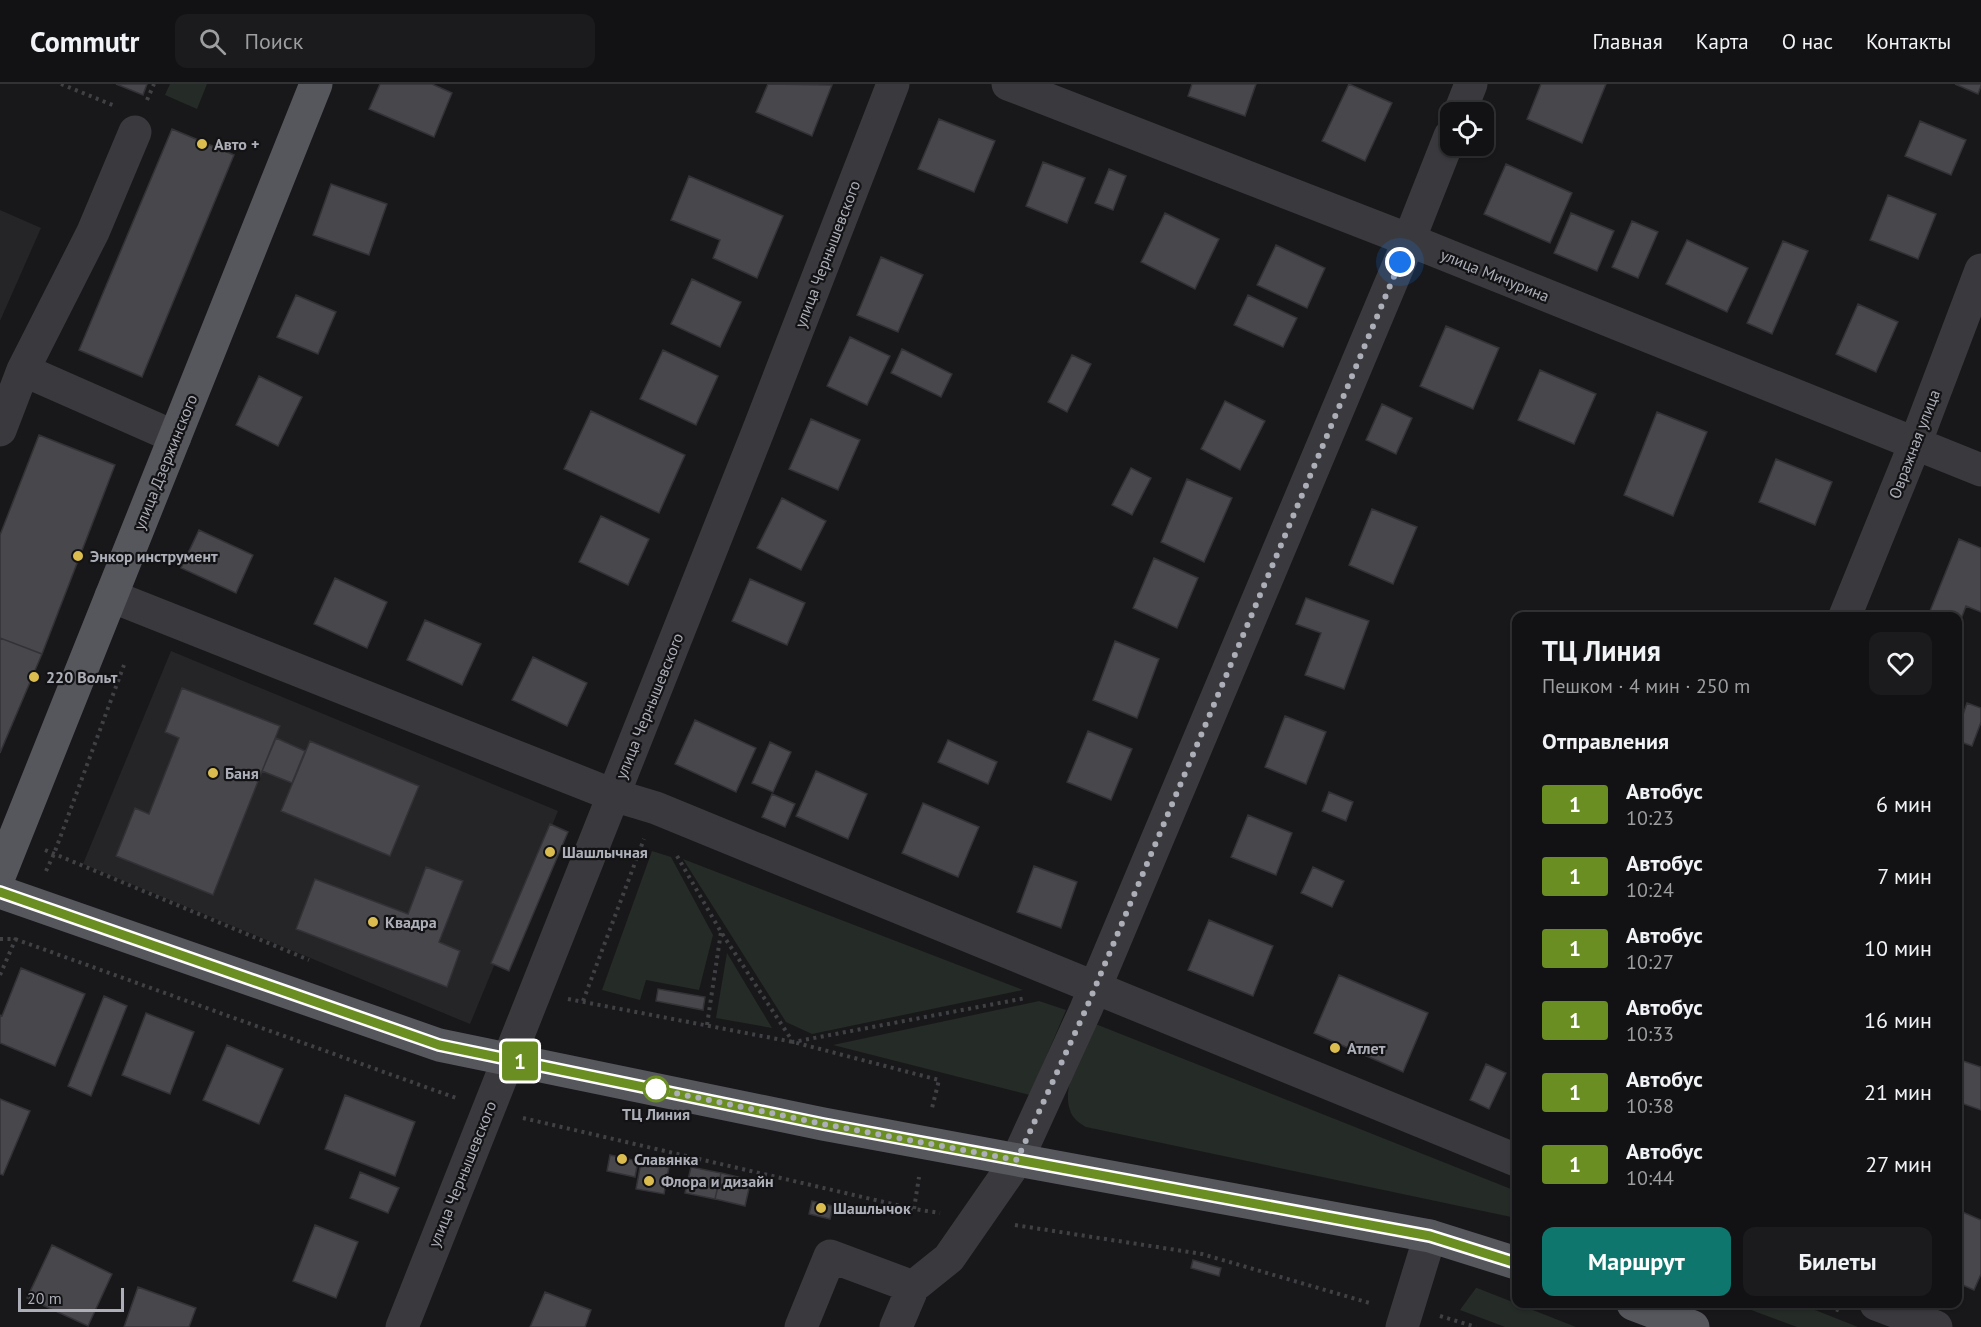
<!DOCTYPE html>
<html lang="ru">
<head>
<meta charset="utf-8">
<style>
  body { margin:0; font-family:"PT Sans",sans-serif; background:#1b1b1d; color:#f1f3f6; height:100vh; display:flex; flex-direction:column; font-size:22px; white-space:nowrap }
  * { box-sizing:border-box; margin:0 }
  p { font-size:20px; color:#9c9ea0 }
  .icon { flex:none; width:33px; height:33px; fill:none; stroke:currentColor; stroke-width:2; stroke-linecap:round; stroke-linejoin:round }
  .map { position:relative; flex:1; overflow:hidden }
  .details { position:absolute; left:1512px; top:528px; width:450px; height:696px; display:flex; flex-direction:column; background:#121214; border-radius:12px; box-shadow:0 2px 4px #0004,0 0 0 2px #313234 }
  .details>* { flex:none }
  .badge { padding:0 12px; border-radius:4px; font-size:21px; line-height:39px }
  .fabs { position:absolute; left:1440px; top:18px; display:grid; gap:12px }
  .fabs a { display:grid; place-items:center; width:54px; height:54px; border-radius:12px; background:#121214; box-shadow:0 2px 4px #0004,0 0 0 2px #313234; font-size:30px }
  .scale { position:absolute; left:18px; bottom:15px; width:106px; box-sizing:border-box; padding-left:6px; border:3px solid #acaeb8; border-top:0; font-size:16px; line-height:21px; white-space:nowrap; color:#acaeb8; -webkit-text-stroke:4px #131315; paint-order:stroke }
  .you { position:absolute; width:30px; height:30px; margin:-15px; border:4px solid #fff; border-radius:50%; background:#1a73e8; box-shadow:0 0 0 9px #1a73e833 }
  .map>.badge { position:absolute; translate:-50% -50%; box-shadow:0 0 0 3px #fff }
  h2 { padding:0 30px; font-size:22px; line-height:54px }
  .round { display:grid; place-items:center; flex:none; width:63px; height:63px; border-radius:12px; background:#1b1b1d }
  .headline { display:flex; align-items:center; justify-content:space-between; height:102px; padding:0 30px }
  h1 { font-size:28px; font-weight:700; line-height:45px }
  .primary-button { display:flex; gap:12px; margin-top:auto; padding:12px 30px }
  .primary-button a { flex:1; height:69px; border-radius:12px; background:#0f766e; color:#fff; font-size:24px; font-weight:700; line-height:69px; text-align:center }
  .primary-button a+a { background:#1b1b1d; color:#f1f3f6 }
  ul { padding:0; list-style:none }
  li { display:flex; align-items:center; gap:18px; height:72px; padding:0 30px }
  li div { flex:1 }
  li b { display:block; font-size:22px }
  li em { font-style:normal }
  li .badge { min-width:66px; font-weight:700; text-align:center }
  header { display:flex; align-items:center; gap:36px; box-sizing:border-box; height:84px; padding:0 30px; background:#121214; border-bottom:2px solid #313234 }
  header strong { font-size:28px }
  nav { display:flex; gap:33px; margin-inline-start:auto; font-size:21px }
  .search { width:420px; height:54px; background:#1b1b1d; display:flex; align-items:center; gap:15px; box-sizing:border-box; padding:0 21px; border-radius:12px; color:#9c9ea0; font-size:22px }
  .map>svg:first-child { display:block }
  .built { fill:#252427 }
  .green { fill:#252b26 }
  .building { fill:#48484c; stroke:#333236; stroke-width:1.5 }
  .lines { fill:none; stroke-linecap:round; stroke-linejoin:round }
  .path { stroke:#404145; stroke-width:4; stroke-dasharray:3 4.5; stroke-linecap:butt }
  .minor { stroke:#3a3a3e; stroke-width:33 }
  .major { stroke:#56575d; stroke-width:33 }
  .line-casing { stroke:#fff; stroke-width:14 }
  .line { stroke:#6b8e23; stroke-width:9 }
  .walk { stroke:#acaeb8; stroke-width:6; stroke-dasharray:0 10.8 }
  .poi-dot { fill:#dbbd4f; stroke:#131315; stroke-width:2 }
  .stop-dot { fill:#fff; stroke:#6b8e23; stroke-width:3 }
  .labels { text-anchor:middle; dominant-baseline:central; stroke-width:4.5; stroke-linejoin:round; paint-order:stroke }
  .poi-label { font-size:16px; font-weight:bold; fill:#acaeb8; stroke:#131315; text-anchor:start }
  .street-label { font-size:16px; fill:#acaeb8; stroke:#131315 }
  .stop-label { font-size:16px; font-weight:bold; fill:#acaeb8; stroke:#131315 }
</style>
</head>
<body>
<header>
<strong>Commutr</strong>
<div class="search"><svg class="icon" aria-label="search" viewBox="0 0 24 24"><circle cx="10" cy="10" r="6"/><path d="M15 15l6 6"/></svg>Поиск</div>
<nav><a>Главная</a><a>Карта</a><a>О нас</a><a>Контакты</a></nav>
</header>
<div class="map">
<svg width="1981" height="1243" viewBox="0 0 1981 1243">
  <rect width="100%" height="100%" fill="#18181a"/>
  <path class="built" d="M0,126L41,144L0,237Z
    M171,567L558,727L470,940L83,780Z"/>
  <path class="green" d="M170,0H207L197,25L165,11Z
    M652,767L671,773L713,851L699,906L646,896L640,916L602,906Z
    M683,775L1023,906L812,950L786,938Z
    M727,869L772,944L716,934Z
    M1039,917L1066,926L1030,1011L833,961Z
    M1093,939L1516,1107V1134L1086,1043C1079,1039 1072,1034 1070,1026C1061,1002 1084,962 1093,939Z
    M1476,1204H1477L1576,1243H1505L1460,1226Z
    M1735,1220H1800L1858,1243H1797Z"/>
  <path class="building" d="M116,0H147L143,11Z
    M380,0H432L452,9L434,53L369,25Z
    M768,0L832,1L812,52L756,28Z
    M1192,0H1256L1245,32L1188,12Z
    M1349,0L1392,19L1365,77L1322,57Z
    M1541,0H1606L1582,59L1527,35Z
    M1955,0H1981V2L1978,10Z
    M939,35L995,57L974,108L918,85Z
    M1920,37L1966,56L1951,91L1905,72Z
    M172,45L234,71L142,293L79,266Z
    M1043,78L1085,94L1067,139L1026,122Z
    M1506,80L1572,109L1550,159L1484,130Z
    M1109,85L1126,92L1113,126L1095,119Z
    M689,92L783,132L757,194L713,174L720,156L671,136Z
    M331,100L387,120L369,171L313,151Z
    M1888,111L1936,130L1918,175L1870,156Z
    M1165,129L1219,155L1195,205L1141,178Z
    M1571,129L1614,147L1597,187L1554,169Z
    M1632,137L1658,148L1638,194L1612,183Z
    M1687,156L1748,184L1727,228L1666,200Z
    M1783,157L1808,167L1772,250L1747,239Z
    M1276,161L1325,184L1307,224L1257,201Z
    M881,173L923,191L898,248L857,231Z
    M692,195L741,218L720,263L671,240Z
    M296,211L336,228L318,270L277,253Z
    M1248,211L1297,234L1283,263L1234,241Z
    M1858,220L1898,238L1876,288L1836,270Z
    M1446,242L1499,264L1473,325L1420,302Z
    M850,253L890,272L867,321L827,302Z
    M902,265L952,290L941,313L891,289Z
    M663,266L718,292L696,341L640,315Z
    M1072,271L1091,280L1067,328L1048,318Z
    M1540,286L1596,310L1574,360L1518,336Z
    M259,292L302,313L278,362L236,341Z
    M1225,317L1265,337L1240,386L1201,365Z
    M1382,320L1412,334L1396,370L1366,356Z
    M591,327L685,371L659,429L564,385Z
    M1657,328L1707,348L1673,432L1624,411Z
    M811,335L860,356L838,406L789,385Z
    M39,351L115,381L42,570L0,554V451Z
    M1776,375L1832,398L1815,441L1759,418Z
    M1131,384L1151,394L1132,431L1112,421Z
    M1187,395L1232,414L1204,478L1161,458Z
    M782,414L826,437L801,486L757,464Z
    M1372,425L1417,443L1393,500L1349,481Z
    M601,432L649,455L628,501L579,478Z
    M199,446L253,471L236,509L181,484Z
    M1959,455L1981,464V528L1966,522L1958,543V532H1928Z
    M1154,474L1198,494L1177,544L1133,524Z
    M335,494L387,518L367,564L314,540Z
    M750,495L805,519L787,561L732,537Z
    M1306,514L1369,537L1344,605L1305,591L1321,549L1296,540Z
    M425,536L481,560L462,601L407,576Z
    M0,554L42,570L0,669Z
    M1115,557L1159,575L1137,634L1093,616Z
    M533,573L587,599L567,642L512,616Z
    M182,604L280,642L213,811L116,772L135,724L149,730L179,654L165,648Z
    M1967,619L1981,624V638L1972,662L1958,657V645Z
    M1285,632L1326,648L1306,700L1265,683Z
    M695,636L756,664L736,708L675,680Z
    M1088,647L1132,665L1111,716L1067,698Z
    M276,654L305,667L292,699L262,687Z
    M948,656L997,678L988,700L938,678Z
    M310,657L419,702L390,772L281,727Z
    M770,658L791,668L773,708L752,699Z
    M816,687L867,710L848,755L796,732Z
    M1329,708L1353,718L1346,737L1322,727Z
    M772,710L795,720L785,743L762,733Z
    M923,719L979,743L958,793L902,769Z
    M1248,731L1292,749L1276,791L1231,773Z
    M550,740L568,748L509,887L491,879Z
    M1034,782L1077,798L1061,844L1017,828Z
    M426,783L463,797L439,858L460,867L447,903L296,845L315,795L408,830Z
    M1313,783L1344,797L1332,823L1301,809Z
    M1209,836L1273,862L1253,912L1188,886Z
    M21,884L85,910L55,982L0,959V931L2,932Z
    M1339,891L1428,929L1403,988L1314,949Z
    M658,905L705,913L703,926L656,917Z
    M104,912L127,922L91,1012L68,1002Z
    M146,929L194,948L170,1010L122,991Z
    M227,961L283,985L259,1040L203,1016Z
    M1963,977L1981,983V1026L1958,1018V994Z
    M1486,980L1506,989L1489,1025L1470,1016Z
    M345,1011L415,1038L395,1092L325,1065Z
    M0,1015L30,1027L3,1091L0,1090Z
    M610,1071L638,1077L635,1093L607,1087Z
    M641,1078L669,1083L664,1110L636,1105Z
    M691,1083L721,1089L715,1115L685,1109Z
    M360,1088L399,1104L388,1129L350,1114Z
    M721,1089L751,1096L745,1122L715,1115Z
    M812,1117L833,1122L830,1135L809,1130Z
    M1958,1126L1981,1136V1190L1974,1206L1958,1199Z
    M315,1141L358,1158L336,1214L293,1197Z
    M52,1161L112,1190L88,1242L27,1214Z
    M1193,1176L1221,1184L1219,1192L1191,1184Z
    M138,1203L196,1224L189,1243H124Z
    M545,1208L591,1226L585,1243H530Z"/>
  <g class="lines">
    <path class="path" d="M61,0L115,22
      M147,16L154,0
      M45,766L309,876
      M677,772L721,848L793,958L1026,914
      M46,787L54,770L124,581
      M0,855H15L456,1014
      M0,891L16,854
      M568,915L793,958L939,996L932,1024
      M583,917L644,755
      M707,941L721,848
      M523,1034L914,1125L940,1129
      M914,1125L919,1093
      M1015,1141L1202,1170L1373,1220
      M1822,1220L1843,1228
      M1440,1232L1476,1243"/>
    <path class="minor" d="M1008,0L1409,156L1981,386
      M1460,28L1471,0
      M23,286L93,148L135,48
      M0,346L23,286L175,353
      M111,512L613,711L656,724L1516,1076
      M1845,532L1915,360L1981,186
      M1876,1220L1936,1243
      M402,1243L757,350L893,0
      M801,1243L830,1172L913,1203
      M896,1243L913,1203L949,1174L1017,1076L1086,925L1409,156L1450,52
      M1402,1243L1430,1152"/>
    <path class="major" d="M0,790L316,0
      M0,808L439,961L823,1040L1430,1152L1516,1179
      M1633,1220L1693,1243"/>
  </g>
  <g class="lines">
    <g class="line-casing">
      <path id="line" d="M0,808L439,961L823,1040L1430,1152L1516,1179"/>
    </g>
    <use href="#line" class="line"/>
    <path class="walk" d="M656,1005L823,1040L1017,1076L1086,925L1400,178"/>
  </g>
  <g class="poi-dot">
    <circle cx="202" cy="60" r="6"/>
    <circle cx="78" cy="472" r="6"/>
    <circle cx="34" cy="593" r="6"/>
    <circle cx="213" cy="689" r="6"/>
    <circle cx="550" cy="768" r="6"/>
    <circle cx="373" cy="838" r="6"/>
    <circle cx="1335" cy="964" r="6"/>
    <circle cx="622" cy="1075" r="6"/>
    <circle cx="649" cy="1097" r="6"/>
    <circle cx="821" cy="1124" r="6"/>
  </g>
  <circle class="stop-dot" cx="656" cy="1005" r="12"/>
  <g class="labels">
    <g class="poi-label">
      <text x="214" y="60">Авто +</text>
      <text x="90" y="472">Энкор инструмент</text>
      <text x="46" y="593">220 Вольт</text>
      <text x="225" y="689">Баня</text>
      <text x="562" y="768">Шашлычная</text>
      <text x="385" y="838">Квадра</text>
      <text x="1347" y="964">Атлет</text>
      <text x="634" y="1075">Славянка</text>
      <text x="661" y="1097">Флора и дизайн</text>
      <text x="833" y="1124">Шашлычок</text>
    </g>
    <g class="street-label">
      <text transform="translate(827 170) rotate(-69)">улица Чернышевского</text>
      <text transform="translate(1495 191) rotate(22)">улица Мичурина</text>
      <text transform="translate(1914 360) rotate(-69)">Овражная улица</text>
      <text transform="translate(165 378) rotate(-68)">улица Дзержинского</text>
      <text transform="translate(649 622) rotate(-68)">улица Чернышевского</text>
      <text transform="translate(462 1090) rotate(-68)">улица Чернышевского</text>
    </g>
    <g class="stop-label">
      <text x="656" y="1030">ТЦ Линия</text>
    </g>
  </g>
</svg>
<div class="fabs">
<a><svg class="icon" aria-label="locate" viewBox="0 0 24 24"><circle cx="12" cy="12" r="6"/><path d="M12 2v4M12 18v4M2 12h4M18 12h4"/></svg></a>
</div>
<div class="scale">20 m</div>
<div class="you" style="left:1400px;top:178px"></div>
<b class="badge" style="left:520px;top:977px;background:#6b8e23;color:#fff">1</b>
<section class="details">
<div class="headline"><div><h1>ТЦ Линия</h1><p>Пешком · 4 мин · 250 m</p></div><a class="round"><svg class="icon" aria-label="heart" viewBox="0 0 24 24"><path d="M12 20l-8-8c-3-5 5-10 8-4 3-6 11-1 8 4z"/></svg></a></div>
<h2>Отправления</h2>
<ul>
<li><span class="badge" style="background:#6b8e23;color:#fff">1</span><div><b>Автобус</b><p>10:23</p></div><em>6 мин</em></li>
<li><span class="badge" style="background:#6b8e23;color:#fff">1</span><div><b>Автобус</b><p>10:24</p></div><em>7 мин</em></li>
<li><span class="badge" style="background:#6b8e23;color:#fff">1</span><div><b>Автобус</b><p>10:27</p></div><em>10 мин</em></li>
<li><span class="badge" style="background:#6b8e23;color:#fff">1</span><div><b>Автобус</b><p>10:33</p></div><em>16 мин</em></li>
<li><span class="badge" style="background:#6b8e23;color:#fff">1</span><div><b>Автобус</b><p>10:38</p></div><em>21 мин</em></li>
<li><span class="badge" style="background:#6b8e23;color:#fff">1</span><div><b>Автобус</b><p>10:44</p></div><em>27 мин</em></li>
</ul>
<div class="primary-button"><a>Маршрут</a><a>Билеты</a></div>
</section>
</div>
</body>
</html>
